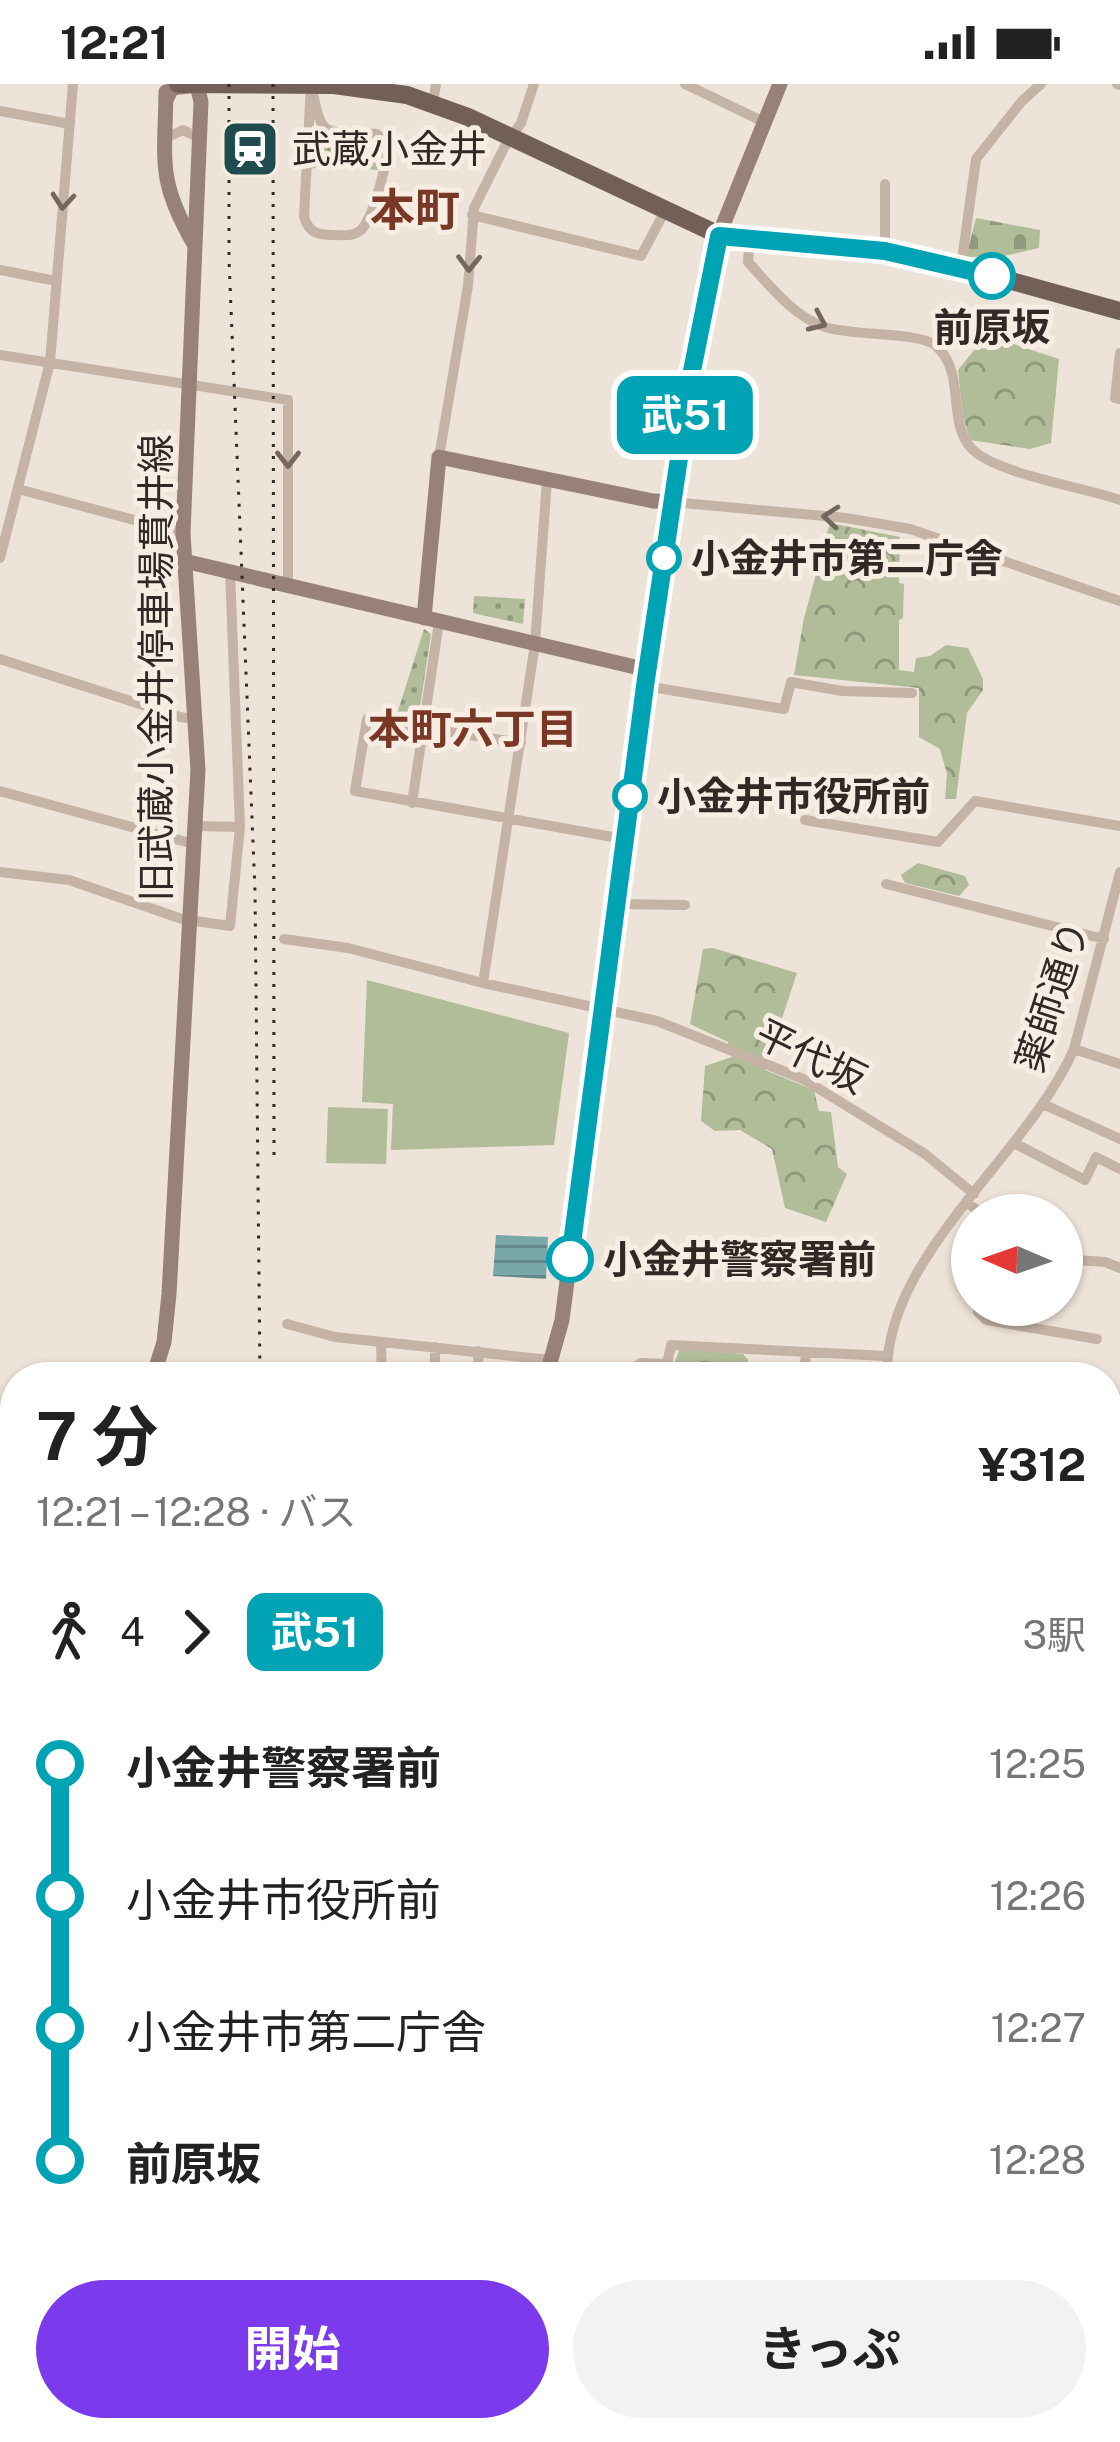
<!DOCTYPE html>
<html lang="ja">
<head>
<meta charset="utf-8">
<style>
  body { margin:0; font-family:"Public Sans","Noto Sans JP",sans-serif; background:#f2f2f2; color:#222; height:100vh; display:flex; flex-direction:column; font-size:45px; white-space:nowrap }
  * { box-sizing:border-box; margin:0 }
  p { font-size:39px; color:#767676 }
  .icon { flex:none; width:66px; height:66px; fill:none; stroke:currentColor; stroke-width:2; stroke-linecap:round; stroke-linejoin:round }
  .map { position:relative; flex:1; overflow:hidden }
  .panel { position:absolute; left:0px; top:1278px; width:1122px; height:1080px; display:flex; flex-direction:column; background:#fff; border-radius:48px 48px 0 0; box-shadow:0 3px 9px #0004 }
  .panel>* { flex:none }
  .badge { padding:0 24px; border-radius:18px; font-size:42px; line-height:78px }
  .needle { width:78px; rotate:272deg }
  .buttons { position:absolute; left:951px; top:1110px; display:grid; gap:24px }
  .buttons a { display:grid; place-items:center; width:132px; height:132px; border-radius:50%; background:#fff; box-shadow:0 3px 9px #0004; font-size:60px }
  .map>.badge { position:absolute; translate:-50% -50%; box-shadow:0 0 0 6px #fff }
  .legs { display:flex; align-items:center; gap:18px; height:132px; padding:0 36px; font-size:39px }
  .legs p { margin-inline-start:auto }
  .overview { display:flex; align-items:center; justify-content:space-between; height:204px; padding:0 36px }
  h1 { font-size:66px; font-weight:700; line-height:90px }
  .action { display:flex; gap:24px; margin-top:auto; padding:24px 36px }
  .action a { flex:1; height:138px; border-radius:72px; background:#7c3aed; color:#fff; font-size:48px; font-weight:700; line-height:138px; text-align:center }
  .action a+a { background:#f2f2f2; color:#222 }
  ul { padding:0 36px; list-style:none }
  li { display:flex; align-items:center; gap:42px; height:132px; font-size:45px }
  li i { display:grid; place-items:center; width:18px; height:100%; margin:0 15px; background:currentColor }
  li i::after { content:''; width:30px; height:30px; margin:-15px; border:9px solid; border-radius:50%; background:#fff }
  li p { margin-inline-start:auto }
  li:first-child i { background:linear-gradient(#0000 50%,currentColor 0) }
  li:last-child i { background:linear-gradient(currentColor 50%,#0000 0) }
  .status { display:flex; justify-content:space-between; align-items:center; height:84px; padding:0 60px; background:#fff; direction:ltr }
  .status svg { height:33px; fill:currentColor }
  .map>svg:first-child { display:block }
  .green { fill:url(#green-dots) }
  .forest { fill:url(#forest-crowns) }
  .cemetery { fill:url(#cemetery-stones) }
  .pitch { fill:#b1bc99 }
  .water { fill:url(#water-rules) }
  .lines { fill:none; stroke-linecap:round; stroke-linejoin:round }
  .river { stroke:#79a8a9; stroke-width:21 }
  .street { stroke:#c5b3a5; stroke-width:10 }
  .secondary { stroke:#988277; stroke-width:15 }
  .primary { stroke:#726058; stroke-width:18 }
  .rail { stroke:#312926; stroke-width:3; stroke-dasharray:3 9; stroke-linecap:butt }
  .oneway { stroke:#74675f }
  .line-1-casing { stroke:#fff; stroke-width:27 }
  .line-1 { stroke:#00a3b4; stroke-width:18 }
  .stop-1-dot { fill:#fff; stroke:#00a3b4; stroke-width:6 }
  .labels { text-anchor:middle; dominant-baseline:central; stroke-width:10; stroke-linejoin:round; paint-order:stroke }
  .poi-label { font-size:39px; fill:#312926; stroke:#f7ede3; text-anchor:start }
  .stop-label { font-size:39px; font-weight:bold; fill:#312926; stroke:#f7ede3; text-anchor:start }
  .street-label { font-size:39px; fill:#312926; stroke:#f7ede3 }
  .neighbourhood-label { font-size:42px; font-weight:bold; fill:#793826; stroke:#f7ede3 }
  .quarter-label { font-size:45px; font-weight:bold; fill:#793826; stroke:#f7ede3 }
</style>
</head>
<body>
<div class="status"><b>12:21</b><svg viewBox="0 0 49 12"><path d="M0 12V9h3v3zM5 12V6h3v6zM10 12V3h3v9zM15 12V0h3v12zM26 1h20v11H26zM47 4h2v5h-2z"/></svg></div>
<div class="map">
<svg width="1120" height="2358" viewBox="0 0 1120 2358">
  <defs>
    <pattern id="green-dots" width="8" height="8" patternUnits="userSpaceOnUse" patternTransform="scale(3)"><rect width="8" height="8" fill="#b1bc99"/><path d="M2 2h.1M6 6h.1" fill="none" stroke="#91997d" stroke-width="1.8" stroke-linecap="round"/></pattern>
    <pattern id="forest-crowns" width="20" height="18" patternUnits="userSpaceOnUse" patternTransform="scale(3)"><rect width="20" height="18" fill="#b1bc99"/><path d="M2 6a3 3 0 1 1 6 0M12 15a3 3 0 1 1 6 0" fill="none" stroke="#91997d"/></pattern>
    <pattern id="cemetery-stones" width="16" height="16" patternUnits="userSpaceOnUse" patternTransform="scale(3)"><rect width="16" height="16" fill="#b1bc99"/><path d="M2 7V4a2 2 0 0 1 4 0v3zM10 15v-3a2 2 0 0 1 4 0v3z" fill="#91997d"/></pattern>
    <pattern id="water-rules" width="6" height="5" patternUnits="userSpaceOnUse" patternTransform="scale(3)"><rect width="6" height="5" fill="#79a8a9"/><path d="M0 2.5h6" fill="none" stroke="#648989"/></pattern>
  </defs>
  <rect width="100%" height="100%" fill="#eee3d8"/>
  <path class="green" d="M332,57L374,61L380,69L378,86L320,82L311,85L314,63Z
    M474,512L525,515L523,540L473,529Z
    M424,545L431,550L419,630L413,637L396,633Z"/>
  <path class="forest" d="M1007,258L1059,275L1051,359L1030,365L970,356L963,333L958,286L979,260L999,264Z
    M830,439L900,453L899,499L904,500L903,534L899,536V586L914,588L916,574L930,572L946,561L968,564L983,595V606L967,629L956,715H945L947,690L940,665L919,653V604L794,591L804,534Z
    M918,779L965,792L969,801L959,812L905,799L901,791Z
    M713,864L797,889L765,986L814,1006L819,1027L831,1028L838,1083L847,1090L826,1138L785,1124L772,1065L740,1046L715,1047L701,1037L705,982L732,973L728,958L690,940L703,865Z
    M680,1265L743,1270L748,1276V1293L682,1287L673,1293H636L650,1284H672Z"/>
  <path class="cemetery" d="M976,134L1040,146L1039,164L1004,172L966,173Z"/>
  <path class="pitch" d="M367,896L569,949L554,1061L391,1066L393,1020L362,1018Z
    M328,1023L388,1025L386,1080L326,1079Z"/>
  <path class="water" d="M496,1151L548,1153L546,1195L493,1192Z"/>
  <g class="lines">
    <path class="river" d="M1107,1498L1120,1479
      M879,2358L881,2343"/>
    <path class="street" d="M311,0C323,61 323,45 377,50L388,64C386,82 374,132 361,146C353,153 343,151 333,151C318,151 309,149 304,133Z
      M685,0L764,38
      M1117,0L1120,1
      M433,19L436,0
      M0,27L70,40
      M164,55L183,46L201,55
      M885,100V167
      M472,131L641,172L665,127
      M750,155L748,178C770,202 794,233 825,243C851,252 919,248 935,261C967,288 946,336 971,364C995,390 1084,403 1120,416
      M961,183L976,75L1022,17L1041,0
      M0,186L56,197
      M1120,269L1115,314L1120,315
      M0,271L288,316V501
      M439,373L468,202L474,124L504,64L521,39L534,0
      M18,405L183,449
      M672,418L846,434L910,445L1120,517
      M0,474L50,278L73,0
      M0,575L180,633L195,635
      M645,602L784,625L791,598L842,607L912,609
      M521,659L367,635L355,707L624,755
      M0,707L194,760
      M412,719L439,538
      M805,736L938,758L975,717L1120,742
      M195,742L240,743
      M0,788L69,796L182,835L230,842L240,743L230,488
      M886,800L1104,855
      M615,820L685,821
      M284,855L348,864L483,899L657,937L803,995L925,1070L974,1110
      M483,899L535,560L547,396
      M1074,965L1120,980
      M1045,1021L1120,1055
      M1016,1060L1085,1096L1096,1073L1120,1085
      M966,1118L984,1131
      M1062,1175L1105,1178L1120,1184
      M983,1221L978,1228L986,1236L1097,1255
      M287,1240L335,1253L551,1276
      M381,1258L382,1293
      M478,1267L479,1293
      M549,1282L628,1288L641,1279L667,1280L671,1261L886,1272
      M435,1293V1263
      M804,1293L806,1268
      M887,1293C884,1171 1026,1074 1074,965L1120,788
      M1107,1416L1120,1399
      M0,1446L15,1449
      M1107,1659L1120,1667
      M1107,1816L1120,1760
      M1107,2119H1120
      M0,2220H15
      M1107,2223L1120,2224
      M1107,2270H1120
      M1107,2330L1120,2303
      M16,2343L49,2358
      M737,2343V2358
      M925,2343L929,2358
      M238,2346L256,2352V2358
      M292,2358L297,2343
      M525,2358L529,2343
      M642,2358L644,2343
      M862,2358L863,2343
      M980,2358L982,2343
      M1093,2358L1101,2343"/>
    <path class="secondary" d="M166,8C165,78 157,96 194,160
      M184,477L648,586
      M424,534L439,373L653,417L672,418
      M153,1293L164,1258L169,1210L198,686L183,449L201,18L197,1L172,4L166,16
      M546,1293L562,1236L637,660L704,217L719,151L780,0
      M1107,1509H1120
      M0,1531L15,1498
      M0,1549L15,1546
      M149,2358L154,2343"/>
    <path class="primary" d="M178,0L334,1L407,11L468,33L719,151L885,167L961,183L1120,227"/>
    <path class="rail" d="M229,0V176L255,807L260,1293
      M273,0L274,1077
      M267,2358V2343"/>
  </g>
  <defs><path id="oneway-chevron" d="M-2-3.5L2.5 0L-2 3.5" fill="none" stroke-width="1.6" stroke-linecap="round" stroke-linejoin="round" transform="scale(3)"/></defs>
  <g class="oneway">
    <use href="#oneway-chevron" transform="translate(63 117) rotate(95)"/>
    <use href="#oneway-chevron" transform="translate(469 179) rotate(91)"/>
    <use href="#oneway-chevron" transform="translate(818 238) rotate(24)"/>
    <use href="#oneway-chevron" transform="translate(288 375) rotate(90)"/>
    <use href="#oneway-chevron" transform="translate(831 433) rotate(-175)"/>
  </g>
  <g class="lines">
    <g class="line-1-casing">
      <path id="line-1" d="M570,1175L645,602L692,287L719,152L885,167L992,192"/>
    </g>
    <use href="#line-1" class="line-1"/>
  </g>
  <defs>
    <g id="station-square" transform="scale(3)"><rect x="-9" y="-9" width="18" height="18" rx="4" fill="#1f4d4f" stroke="#f7ede3"/><path d="M-3-6H3Q5-6 5-4V2Q5 4 3 4L4.5 6H3L1.5 4h-3L-3 6H-4.5L-3 4Q-5 4-5 2V-4Q-5-6-3-6ZM-3.5-4v3h7v-3ZM-3.5 1v1.5H-2V1ZM2 1v1.5H3.5V1Z" fill="#fff"/></g>
  </defs>
  <g fill-rule="evenodd">
    <use href="#station-square" x="250" y="65"/>
  </g>
  <g class="stop-1-dot">
    <circle cx="992" cy="192" r="21"/>
    <circle cx="664" cy="474" r="15"/>
    <circle cx="630" cy="712" r="15"/>
    <circle cx="570" cy="1175" r="21"/>
  </g>
  <g class="labels">
    <g class="poi-label">
      <text x="292" y="65">武蔵小金井</text>
    </g>
    <g class="stop-label">
      <text x="992" y="243" text-anchor="middle">前原坂</text>
      <text x="691" y="474">小金井市第二庁舎</text>
      <text x="657" y="712">小金井市役所前</text>
      <text x="603" y="1175">小金井警察署前</text>
    </g>
    <g class="street-label">
      <text transform="translate(156 584) rotate(-90)">旧武蔵小金井停車場貫井線</text>
      <text transform="translate(1052 912) rotate(-72)">薬師通り</text>
      <text transform="translate(811 972) rotate(26)">平代坂</text>
    </g>
    <g class="neighbourhood-label">
      <text x="473" y="644">本町六丁目</text>
    </g>
    <g class="quarter-label">
      <text x="415" y="125">本町</text>
    </g>
  </g>
</svg>
<div class="buttons">
<a><svg class="needle" viewBox="-14 -14 28 28"><path d="M0-13l5 13h-10z" fill="#e53935"/><path d="M0 13l5-13h-10z" fill="#767676"/></svg></a>
</div>
<b class="badge" style="left:685px;top:331px;background:#00a3b4;color:#fff">武51</b>
<section class="panel">
<div class="overview"><div><h1>7 分</h1><p>12:21 – 12:28 · バス</p></div><b>¥312</b></div>
<div class="legs"><svg class="icon" aria-label="walk" viewBox="0 0 24 24"><circle cx="13" cy="4" r="2"/><path d="M13 8l-2 6 4 7M11 14l-3 7M7 12l3-4h3l4 4"/></svg>4<svg class="icon" aria-label="forward" viewBox="0 0 24 24"><path d="M9 5l7 7-7 7"/></svg><b class="badge" style="background:#00a3b4;color:#fff">武51</b><p>3駅</p></div>
<ul>
<li><i style="color:#00a3b4"></i><b>小金井警察署前</b><p>12:25</p></li>
<li><i style="color:#00a3b4"></i><span>小金井市役所前</span><p>12:26</p></li>
<li><i style="color:#00a3b4"></i><span>小金井市第二庁舎</span><p>12:27</p></li>
<li><i style="color:#00a3b4"></i><b>前原坂</b><p>12:28</p></li>
</ul>
<div class="action"><a>開始</a><a>きっぷ</a></div>
</section>
</div>
</body>
</html>
